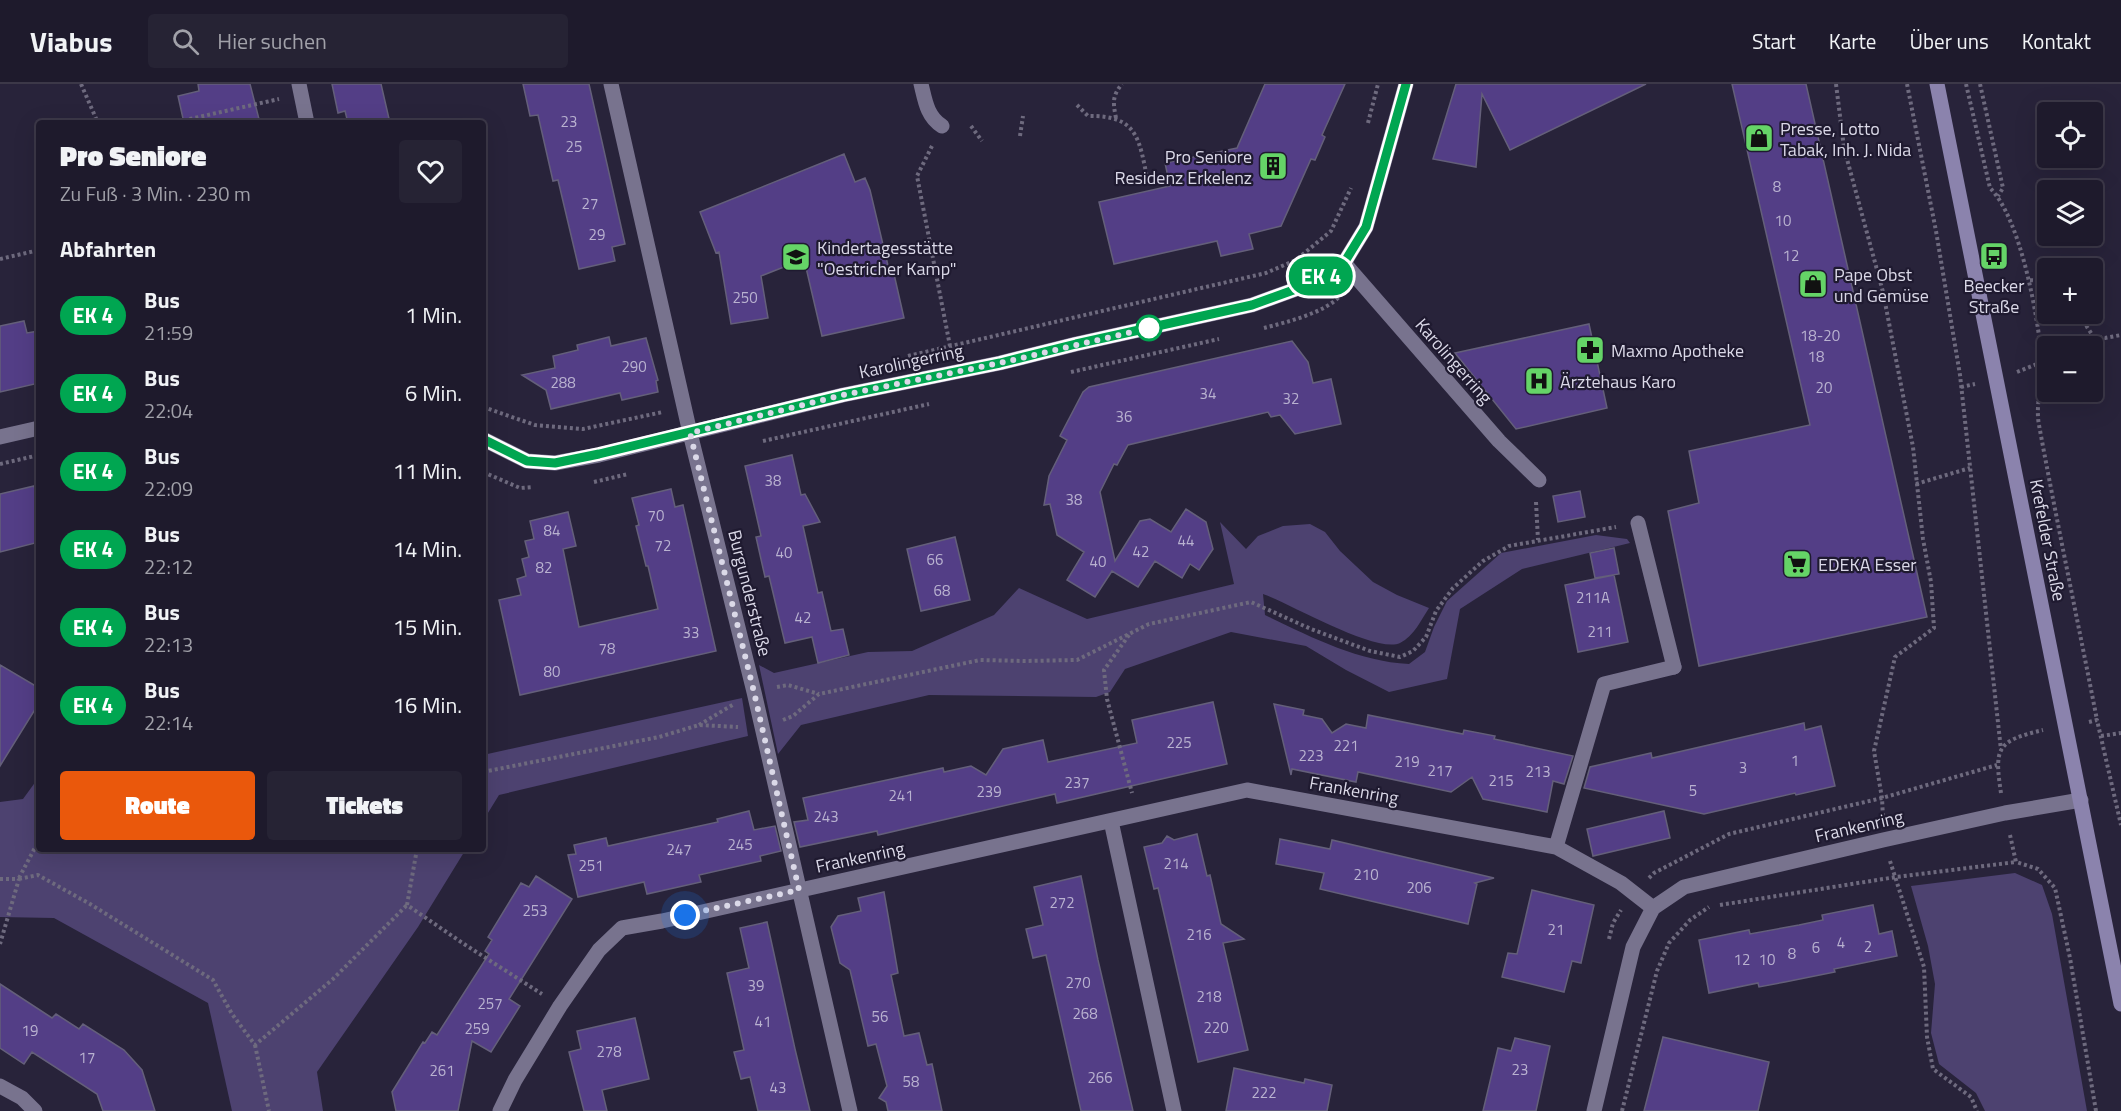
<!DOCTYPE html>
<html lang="de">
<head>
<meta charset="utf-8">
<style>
  body { margin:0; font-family:"Titillium Web",sans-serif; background:#262334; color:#f1f3f6; height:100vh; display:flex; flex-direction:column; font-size:22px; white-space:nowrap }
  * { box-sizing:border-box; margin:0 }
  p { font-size:20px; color:#a1a1a9 }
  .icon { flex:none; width:33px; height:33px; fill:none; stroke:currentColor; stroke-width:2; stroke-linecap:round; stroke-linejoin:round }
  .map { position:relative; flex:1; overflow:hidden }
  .sheet { position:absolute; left:36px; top:36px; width:450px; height:732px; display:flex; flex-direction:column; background:#1e1a2c; border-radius:6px; box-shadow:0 6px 24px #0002,0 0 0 2px #3c3848 }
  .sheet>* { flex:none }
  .badge { padding:0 12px; border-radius:20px; font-size:21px; line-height:39px }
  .fabs { position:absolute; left:2037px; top:18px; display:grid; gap:12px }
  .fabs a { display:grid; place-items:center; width:66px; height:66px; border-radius:6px; background:#1e1a2c; box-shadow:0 6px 24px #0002,0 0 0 2px #3c3848; font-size:30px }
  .you { position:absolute; width:30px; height:30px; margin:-15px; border:4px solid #fff; border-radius:50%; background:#1a73e8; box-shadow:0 0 0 9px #1a73e833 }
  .map>.badge { position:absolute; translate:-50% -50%; box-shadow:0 0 0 3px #fff }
  h2 { padding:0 24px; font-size:22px; line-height:54px }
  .round { display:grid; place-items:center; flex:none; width:63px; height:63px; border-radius:6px; background:#262334 }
  .summary { display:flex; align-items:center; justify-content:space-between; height:102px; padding:0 24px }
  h1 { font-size:28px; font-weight:800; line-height:45px }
  .action { display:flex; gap:12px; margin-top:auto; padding:12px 24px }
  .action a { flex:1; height:69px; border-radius:6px; background:#ea580c; color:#fff; font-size:24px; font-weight:800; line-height:69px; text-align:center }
  .action a+a { background:#262334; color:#f1f3f6 }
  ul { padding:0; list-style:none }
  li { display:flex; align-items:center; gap:18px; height:78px; padding:0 24px }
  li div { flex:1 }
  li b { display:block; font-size:22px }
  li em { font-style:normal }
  li .badge { min-width:66px; font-weight:700; text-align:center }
  header { display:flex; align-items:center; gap:36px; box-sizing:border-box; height:84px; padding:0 30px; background:#1e1a2c; border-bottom:2px solid #3c3848 }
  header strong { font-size:28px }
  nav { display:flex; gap:33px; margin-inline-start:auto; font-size:21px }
  .search { width:420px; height:54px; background:#262334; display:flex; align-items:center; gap:15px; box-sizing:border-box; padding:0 21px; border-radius:6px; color:#a1a1a9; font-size:22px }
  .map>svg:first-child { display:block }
  .green { fill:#4d4270 }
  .building { fill:#533e86; stroke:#645f7a; stroke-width:1.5 }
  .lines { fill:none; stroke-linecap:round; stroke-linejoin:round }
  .path { stroke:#6e6a7e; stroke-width:4; stroke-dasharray:3 3; stroke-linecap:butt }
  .lane { stroke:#78738e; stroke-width:15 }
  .street { stroke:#78738e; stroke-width:15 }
  .secondary { stroke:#8b83ad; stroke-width:15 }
  .line-casing { stroke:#fff; stroke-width:14 }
  .line { stroke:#00a651; stroke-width:9 }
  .walk { stroke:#dbd9e8; stroke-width:6; stroke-dasharray:0 10.8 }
  .stop-dot { fill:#fff; stroke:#00a651; stroke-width:3 }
  .labels { text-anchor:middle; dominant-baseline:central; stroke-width:4.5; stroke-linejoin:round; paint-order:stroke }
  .number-label { font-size:15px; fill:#b9b2d0 }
  .poi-label { font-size:18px; fill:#dbd9e8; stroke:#1f1a30; text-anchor:start }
  .street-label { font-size:18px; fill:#dbd9e8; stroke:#1f1a30 }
</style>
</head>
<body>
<header>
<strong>Viabus</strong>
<div class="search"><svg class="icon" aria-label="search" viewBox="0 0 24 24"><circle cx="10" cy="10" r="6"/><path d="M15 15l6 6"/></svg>Hier suchen</div>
<nav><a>Start</a><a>Karte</a><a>Über uns</a><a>Kontakt</a></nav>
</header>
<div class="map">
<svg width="2121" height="1027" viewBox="0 0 2121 1027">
  <rect width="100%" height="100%" fill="#28233a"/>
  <path class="green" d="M1220,438L1246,465L1258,452L1283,442L1310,440L1325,448L1340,467L1373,498L1397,511L1429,524C1421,536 1414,552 1400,559C1376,570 1289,519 1263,510L1265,531C1311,553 1357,577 1409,580L1425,568L1434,543L1447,517L1501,469L1596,451L1627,455L1630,459L1522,485L1460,525L1447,595L1389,608L1346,586L1306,562L1231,548L1125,585L1110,608L1096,613L929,611L801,641L778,670L759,581L774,589L868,568L912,567L994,531L1019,504L1087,535L1234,500Z
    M742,614L748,652L499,711L483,737V671Z
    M39,693V765H466L418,843L317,988L323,1027H232L208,919L54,834L0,833V718L23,715Z
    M2015,789L2042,801L2052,830L2087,1027H1985L1976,1009L1939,980L1931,949L1935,900L1928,862L1911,802Z"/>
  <path class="building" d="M198,0H250L260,39H184L178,12L199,7Z
    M332,0H381L390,39H348L345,27L338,29Z
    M523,0H589L625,160L612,163L615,177L579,185L558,96L553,97L538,31L530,32Z
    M1265,0H1345L1322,51L1325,53L1315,76L1311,75L1281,142L1249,150L1253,165L1221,172L1217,157L1114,180L1099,118L1170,102L1165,79L1237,64Z
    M1456,0H1646L1510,66L1482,10L1476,83L1433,75Z
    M1732,0H1806L1927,533L1699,582L1668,427L1699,419L1689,367L1810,341Z
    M844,70L855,98L865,94L870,106L890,190H894L904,234L822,252L804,175L761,192L768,234L731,240L719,168L716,169L700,128Z
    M24,237L27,249L39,247V299L0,308V242Z
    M1589,240L1607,324L1516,345L1455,269Z
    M609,253L611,262L646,254L658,296L656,297L658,308L622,316L620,309L551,325L546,306L522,291L555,284L553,272L578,266L577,261Z
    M1292,257L1308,278L1313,299L1331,295L1341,340L1295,350L1280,331L1271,333L1268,328L1128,361L1117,381L1114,380L1100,408L1115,477L1140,437L1150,435L1171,448L1186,425L1206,438L1213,465L1199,486L1190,480L1182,494L1155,477L1138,503L1112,487L1095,513L1067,496L1084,468L1057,451L1050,420L1044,421L1049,392L1067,356L1060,352L1083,308L1089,303Z
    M792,371L801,411L805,410L820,438L803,442L818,509L822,508L831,547L843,545L849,571L818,579L812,553L785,559L769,492L765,493L756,453L761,452L745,382Z
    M34,402L39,421V458L0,468V410Z
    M671,405L675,423L683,421L716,567L520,611L499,516L521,511L517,495L526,492L522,475L529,473L525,457L534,455L530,437L568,428L576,462L563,465L579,543L658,525L648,482H646L636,442L639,441L632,414Z
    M1580,407L1585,433L1558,438L1553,412Z
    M955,453L970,516L921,527L907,465Z
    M1614,464L1619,490L1595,494L1590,469Z
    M1614,491L1628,558L1578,568L1565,501Z
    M0,581L39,604V619L0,682Z
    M1213,618L1227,680L1057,719L1055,710L878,751L877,747L800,763L794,738L808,736L803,714L943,684L944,688L971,682L986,691L1003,665L1043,656L1048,678L1137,659L1132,636Z
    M1274,620L1304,626L1303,631L1322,635L1332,649L1346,640L1366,644L1368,631L1463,650L1464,646L1495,652L1494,655L1573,672L1564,700L1553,697L1547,728L1483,715L1472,693L1451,708L1358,688L1356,698L1292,685L1291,691Z
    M1804,639L1805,646L1821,642L1835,702L1796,711L1795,709L1704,730L1584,704L1590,683L1651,669L1652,674Z
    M749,727L754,746L775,742L781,767L760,772L761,777L699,791L701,798L647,810L644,798L578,813L568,771L576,770L574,761L606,754L608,762L718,738L717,735Z
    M1664,727L1670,754L1593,772L1587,745Z
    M1197,750L1207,792L1210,791L1221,840L1244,855L1223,859L1248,966L1198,978L1158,804L1154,805L1144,763L1162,759L1167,752L1174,756Z
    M1280,755L1330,765L1332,756L1494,794L1475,799L1477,800L1468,840L1320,805L1324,789L1276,780Z
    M536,792L572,815L509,915L520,922L491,968L472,957L458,1027H396L392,1008L423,958L425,959L432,948L437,951L489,870L485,867L492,856L488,853L521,799L529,803Z
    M1081,792L1098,876L1133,1027H1081L1046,871L1033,874L1026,845L1043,841L1034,803Z
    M1532,806L1594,821L1581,879L1572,877L1564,908L1502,893L1508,869L1517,870Z
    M884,808L898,889L891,891L904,952L919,949L927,981L932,980L942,1027H888L886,1018L879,1014L887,1002L876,960L868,962L850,886L840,879L831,843L838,832L861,827L858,814Z
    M1873,821L1879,850L1892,847L1897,872L1834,885L1835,888L1785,898L1759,903L1758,899L1709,909L1699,856L1749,846L1750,850L1799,841L1823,836L1822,831Z
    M767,838L795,965L810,1027H758L750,993L741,995L734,968L744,966L727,889L749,884L740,844Z
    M0,900L52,934L56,930L79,945L83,940L124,966L142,986L155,1027H103L97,1010L32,968L24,980L0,964Z
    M635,934L649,995L602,1006L607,1027H584L569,968L581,965L577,947Z
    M1663,953L1769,978L1758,1027H1644Z
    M1515,954L1550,962L1536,1027H1483L1498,964L1511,967Z
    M1234,984L1304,999L1305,995L1332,1001L1327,1027H1226Z"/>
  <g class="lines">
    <path class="path" d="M81,0L98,39
      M1836,0L1844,64L1883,208L1913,363L1923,455L1931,498L1934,544L1895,573L1874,667L1882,714L1883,734
      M1907,0L1936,147L1960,291L2001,666
      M1966,0L1990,104C2021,135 2038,233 2042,277C2043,298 2035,320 2039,341C2057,439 2078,538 2097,636
      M1980,0L2003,104L1998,112
      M1077,21L1088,32C1139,31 1139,56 1148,98
      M1116,34C1113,19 1112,12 1122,0
      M172,39L279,15
      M1368,39L1378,0
      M971,42L982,57
      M1020,52L1023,32
      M932,62L917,92L950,262
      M0,175L39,166
      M2030,196L2048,197
      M2083,230L2087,243L2093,252L2105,254L2121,251
      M1264,244C1287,238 1325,229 1341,211
      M908,272L1266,189L1296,176L1331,147L1351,104
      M1071,288L1219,255
      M2017,288L2042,278
      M1961,303L1975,300
      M483,323L535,341L583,345L663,328
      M763,357L929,320
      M0,380L39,371
      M483,388L520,404L533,403
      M594,398L628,390
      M1916,400L1970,384
      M1536,418L1538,456
      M1129,551L1104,586L1107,615L1132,709
      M777,603L788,601L819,610
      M783,636L793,632L819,610L980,576L1025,577L1077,576L1149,540L1251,518L1311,545L1370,567L1400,573L1413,567L1426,553L1436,527L1453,504L1483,477L1509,462L1616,443
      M2089,638L2097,636L2121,741
      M699,641L734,620
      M2101,652L2121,649
      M483,688L659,653L699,641L738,643
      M2001,709C1994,663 1997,657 2043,646
      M2010,751L2016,778L2038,785L2055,804L2070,874L2096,1027
      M417,765L407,821L464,860L542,910
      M1890,777L1924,883L1927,953L1933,985L1971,1013L1977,1027
      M19,794L39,756
      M1649,794L1654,789L1729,750L1882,714L1997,681
      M0,795H19L0,860
      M19,795L38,791L90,820L213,896L232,930L255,961L333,895L407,821
      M1720,821L1896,793L2016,778
      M1609,855L1613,839L1621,826
      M255,961L269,1027
      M1622,1027L1657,887L1669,859L1690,836L1709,823"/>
    <path class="lane" d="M921,0C925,16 927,33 942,42
      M1638,439L1674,583"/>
    <path class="street" d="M299,0L307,39
      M611,0L690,349L754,608L850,1027
      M1344,179L1499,357L1539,396
      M0,353L39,344
      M483,355L527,377L555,379L599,371L843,311L1000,279L1076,260L1252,221L1299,204L1344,179L1366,143L1406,0
      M1111,737L1174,1027
      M1556,763L1604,600L1674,583
      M0,1002L22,1014L35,1027
      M500,1027L515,996L560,922L599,866L622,844L662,837L1247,706L1556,763L1621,799L1653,824
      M1594,1027L1633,863L1653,824L1684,803L1883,756L2005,729L2081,716"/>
    <path class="secondary" d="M1937,0L2121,920"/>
  </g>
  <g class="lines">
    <g class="line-casing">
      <path id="line" d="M483,355L527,377L555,379L599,370L843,311L1000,279L1076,260L1252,221L1299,204L1344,179L1366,143L1406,0"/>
    </g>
    <use href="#line" class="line"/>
    <path class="walk" d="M685,831L799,806L754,608L690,349L843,311L1000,279L1149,244"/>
  </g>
  <defs>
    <g id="shop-square" transform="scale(1.5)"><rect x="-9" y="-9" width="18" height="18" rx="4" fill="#65d467" stroke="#1f1a30"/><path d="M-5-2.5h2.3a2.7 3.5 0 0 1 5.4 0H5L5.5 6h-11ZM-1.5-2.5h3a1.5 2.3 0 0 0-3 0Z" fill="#111"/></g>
    <g id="building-square" transform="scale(1.5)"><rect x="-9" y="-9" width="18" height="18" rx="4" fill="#65d467" stroke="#1f1a30"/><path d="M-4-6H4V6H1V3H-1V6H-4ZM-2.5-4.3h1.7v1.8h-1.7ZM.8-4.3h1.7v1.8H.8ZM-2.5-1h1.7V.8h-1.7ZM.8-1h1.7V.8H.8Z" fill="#111"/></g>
    <g id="bus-square" transform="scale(1.5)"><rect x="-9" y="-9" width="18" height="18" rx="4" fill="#65d467" stroke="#1f1a30"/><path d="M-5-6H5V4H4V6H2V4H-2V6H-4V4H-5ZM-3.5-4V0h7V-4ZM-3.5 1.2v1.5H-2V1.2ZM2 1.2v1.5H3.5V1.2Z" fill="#111"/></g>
    <g id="school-square" transform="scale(1.5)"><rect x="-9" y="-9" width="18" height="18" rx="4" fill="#65d467" stroke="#1f1a30"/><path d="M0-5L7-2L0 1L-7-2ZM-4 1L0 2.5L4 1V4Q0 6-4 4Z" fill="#111"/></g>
    <g id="pharmacy-square" transform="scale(1.5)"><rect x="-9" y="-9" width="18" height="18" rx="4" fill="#65d467" stroke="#1f1a30"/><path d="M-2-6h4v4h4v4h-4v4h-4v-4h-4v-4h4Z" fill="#111"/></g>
    <g id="hospital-square" transform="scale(1.5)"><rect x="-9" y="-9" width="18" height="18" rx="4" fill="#65d467" stroke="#1f1a30"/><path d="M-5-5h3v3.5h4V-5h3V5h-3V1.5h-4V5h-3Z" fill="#111"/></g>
    <g id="supermarket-square" transform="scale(1.5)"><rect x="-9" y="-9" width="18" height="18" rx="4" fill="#65d467" stroke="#1f1a30"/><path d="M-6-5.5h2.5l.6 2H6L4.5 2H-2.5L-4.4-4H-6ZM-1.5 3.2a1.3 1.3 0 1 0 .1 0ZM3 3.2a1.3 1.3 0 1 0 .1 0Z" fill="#111"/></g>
  </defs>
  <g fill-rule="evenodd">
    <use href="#shop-square" x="1759" y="54"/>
    <use href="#building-square" x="1273" y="82"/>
    <use href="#bus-square" x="1994" y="172"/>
    <use href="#school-square" x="796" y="173"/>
    <use href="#shop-square" x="1813" y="200"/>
    <use href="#pharmacy-square" x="1590" y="266"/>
    <use href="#hospital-square" x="1539" y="297"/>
    <use href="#supermarket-square" x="1797" y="480"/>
  </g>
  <circle class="stop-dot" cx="1149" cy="244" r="12"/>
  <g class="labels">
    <g class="number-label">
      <text x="569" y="37">23</text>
      <text x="574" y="62">25</text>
      <text x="1777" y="102">8</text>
      <text x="590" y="119">27</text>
      <text x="1783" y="136">10</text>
      <text x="597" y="150">29</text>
      <text x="1791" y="171">12</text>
      <text x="745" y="213">250</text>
      <text x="1820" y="251">18-20</text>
      <text x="1816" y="272">18</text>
      <text x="634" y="282">290</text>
      <text x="563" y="298">288</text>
      <text x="1824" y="303">20</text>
      <text x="1208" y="309">34</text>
      <text x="1291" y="314">32</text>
      <text x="1124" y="332">36</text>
      <text x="773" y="396">38</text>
      <text x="1074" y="415">38</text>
      <text x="656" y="431">70</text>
      <text x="552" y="446">84</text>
      <text x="1186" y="456">44</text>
      <text x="663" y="461">72</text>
      <text x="1141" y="467">42</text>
      <text x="784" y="468">40</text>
      <text x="935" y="475">66</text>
      <text x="1098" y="477">40</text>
      <text x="544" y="483">82</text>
      <text x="942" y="506">68</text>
      <text x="1593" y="513">211A</text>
      <text x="803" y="533">42</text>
      <text x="1600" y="547">211</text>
      <text x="691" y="548">33</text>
      <text x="607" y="564">78</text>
      <text x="552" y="587">80</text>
      <text x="1179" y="658">225</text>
      <text x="1346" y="661">221</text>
      <text x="1311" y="671">223</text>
      <text x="1795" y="676">1</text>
      <text x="1407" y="677">219</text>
      <text x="1743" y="683">3</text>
      <text x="1440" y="686">217</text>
      <text x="1538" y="687">213</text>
      <text x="1501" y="696">215</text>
      <text x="1077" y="698">237</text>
      <text x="1693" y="706">5</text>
      <text x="989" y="707">239</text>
      <text x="901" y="711">241</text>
      <text x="826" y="732">243</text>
      <text x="740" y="760">245</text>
      <text x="679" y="765">247</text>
      <text x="1176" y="779">214</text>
      <text x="591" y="781">251</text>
      <text x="1366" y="790">210</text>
      <text x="1419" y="803">206</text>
      <text x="1062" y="818">272</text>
      <text x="535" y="826">253</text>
      <text x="1556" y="845">21</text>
      <text x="1199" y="850">216</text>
      <text x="1841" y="858">4</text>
      <text x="1868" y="862">2</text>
      <text x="1816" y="863">6</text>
      <text x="1792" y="869">8</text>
      <text x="1742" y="875">12</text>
      <text x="1767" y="875">10</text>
      <text x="1078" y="898">270</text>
      <text x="756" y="901">39</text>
      <text x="1209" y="912">218</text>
      <text x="490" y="919">257</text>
      <text x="1085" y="929">268</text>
      <text x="880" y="932">56</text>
      <text x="763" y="937">41</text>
      <text x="1216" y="943">220</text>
      <text x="477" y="944">259</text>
      <text x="30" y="946">19</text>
      <text x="609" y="967">278</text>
      <text x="87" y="973">17</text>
      <text x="1520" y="985">23</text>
      <text x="442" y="986">261</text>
      <text x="1100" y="993">266</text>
      <text x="911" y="997">58</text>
      <text x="778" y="1003">43</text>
      <text x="1264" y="1008">222</text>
    </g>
    <g class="poi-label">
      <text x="1780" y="44">Presse, Lotto<tspan x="1780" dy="21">Tabak, Inh. J. Nida</tspan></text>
      <text x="1252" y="72" text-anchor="end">Pro Seniore<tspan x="1252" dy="21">Residenz Erkelenz</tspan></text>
      <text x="817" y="163">Kindertagesstätte<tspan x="817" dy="21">"Oestricher Kamp"</tspan></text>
      <text x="1834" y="190">Pape Obst<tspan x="1834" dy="21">und Gemüse</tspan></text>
      <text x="1994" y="201" text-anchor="middle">Beecker<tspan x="1994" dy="21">Straße</tspan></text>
      <text x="1611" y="266">Maxmo Apotheke</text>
      <text x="1560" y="297">Ärztehaus Karo</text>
      <text x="1818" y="480">EDEKA Esser</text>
    </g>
    <g class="street-label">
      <text transform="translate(911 277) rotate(-12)">Karolingerring</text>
      <text transform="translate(1454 277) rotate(49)">Karolingerring</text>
      <text transform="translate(2048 456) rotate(79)">Krefelder Straße</text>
      <text transform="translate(750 509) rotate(76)">Burgunderstraße</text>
      <text transform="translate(1354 706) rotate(10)">Frankenring</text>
      <text transform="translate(1859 742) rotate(-13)">Frankenring</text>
      <text transform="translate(860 773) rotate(-12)">Frankenring</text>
    </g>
  </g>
</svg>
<div class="fabs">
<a><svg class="icon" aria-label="locate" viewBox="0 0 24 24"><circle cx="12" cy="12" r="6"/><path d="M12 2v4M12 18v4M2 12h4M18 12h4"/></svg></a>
<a><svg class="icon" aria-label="layers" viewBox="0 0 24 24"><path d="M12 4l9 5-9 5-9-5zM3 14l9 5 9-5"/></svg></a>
<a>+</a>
<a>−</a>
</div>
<div class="you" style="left:685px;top:831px"></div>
<b class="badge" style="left:1321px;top:192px;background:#00a651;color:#fff">EK 4</b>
<section class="sheet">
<div class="summary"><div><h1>Pro Seniore</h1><p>Zu Fuß · 3 Min. · 230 m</p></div><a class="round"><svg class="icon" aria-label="heart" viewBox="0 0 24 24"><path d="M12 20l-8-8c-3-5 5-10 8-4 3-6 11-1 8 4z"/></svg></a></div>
<h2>Abfahrten</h2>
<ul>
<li><span class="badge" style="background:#00a651;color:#fff">EK 4</span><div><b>Bus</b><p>21:59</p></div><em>1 Min.</em></li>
<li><span class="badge" style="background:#00a651;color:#fff">EK 4</span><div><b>Bus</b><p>22:04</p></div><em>6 Min.</em></li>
<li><span class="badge" style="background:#00a651;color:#fff">EK 4</span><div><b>Bus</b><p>22:09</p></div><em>11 Min.</em></li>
<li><span class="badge" style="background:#00a651;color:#fff">EK 4</span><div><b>Bus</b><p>22:12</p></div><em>14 Min.</em></li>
<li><span class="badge" style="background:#00a651;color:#fff">EK 4</span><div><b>Bus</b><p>22:13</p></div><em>15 Min.</em></li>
<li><span class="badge" style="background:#00a651;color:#fff">EK 4</span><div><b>Bus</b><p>22:14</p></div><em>16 Min.</em></li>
</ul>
<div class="action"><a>Route</a><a>Tickets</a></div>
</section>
</div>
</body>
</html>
